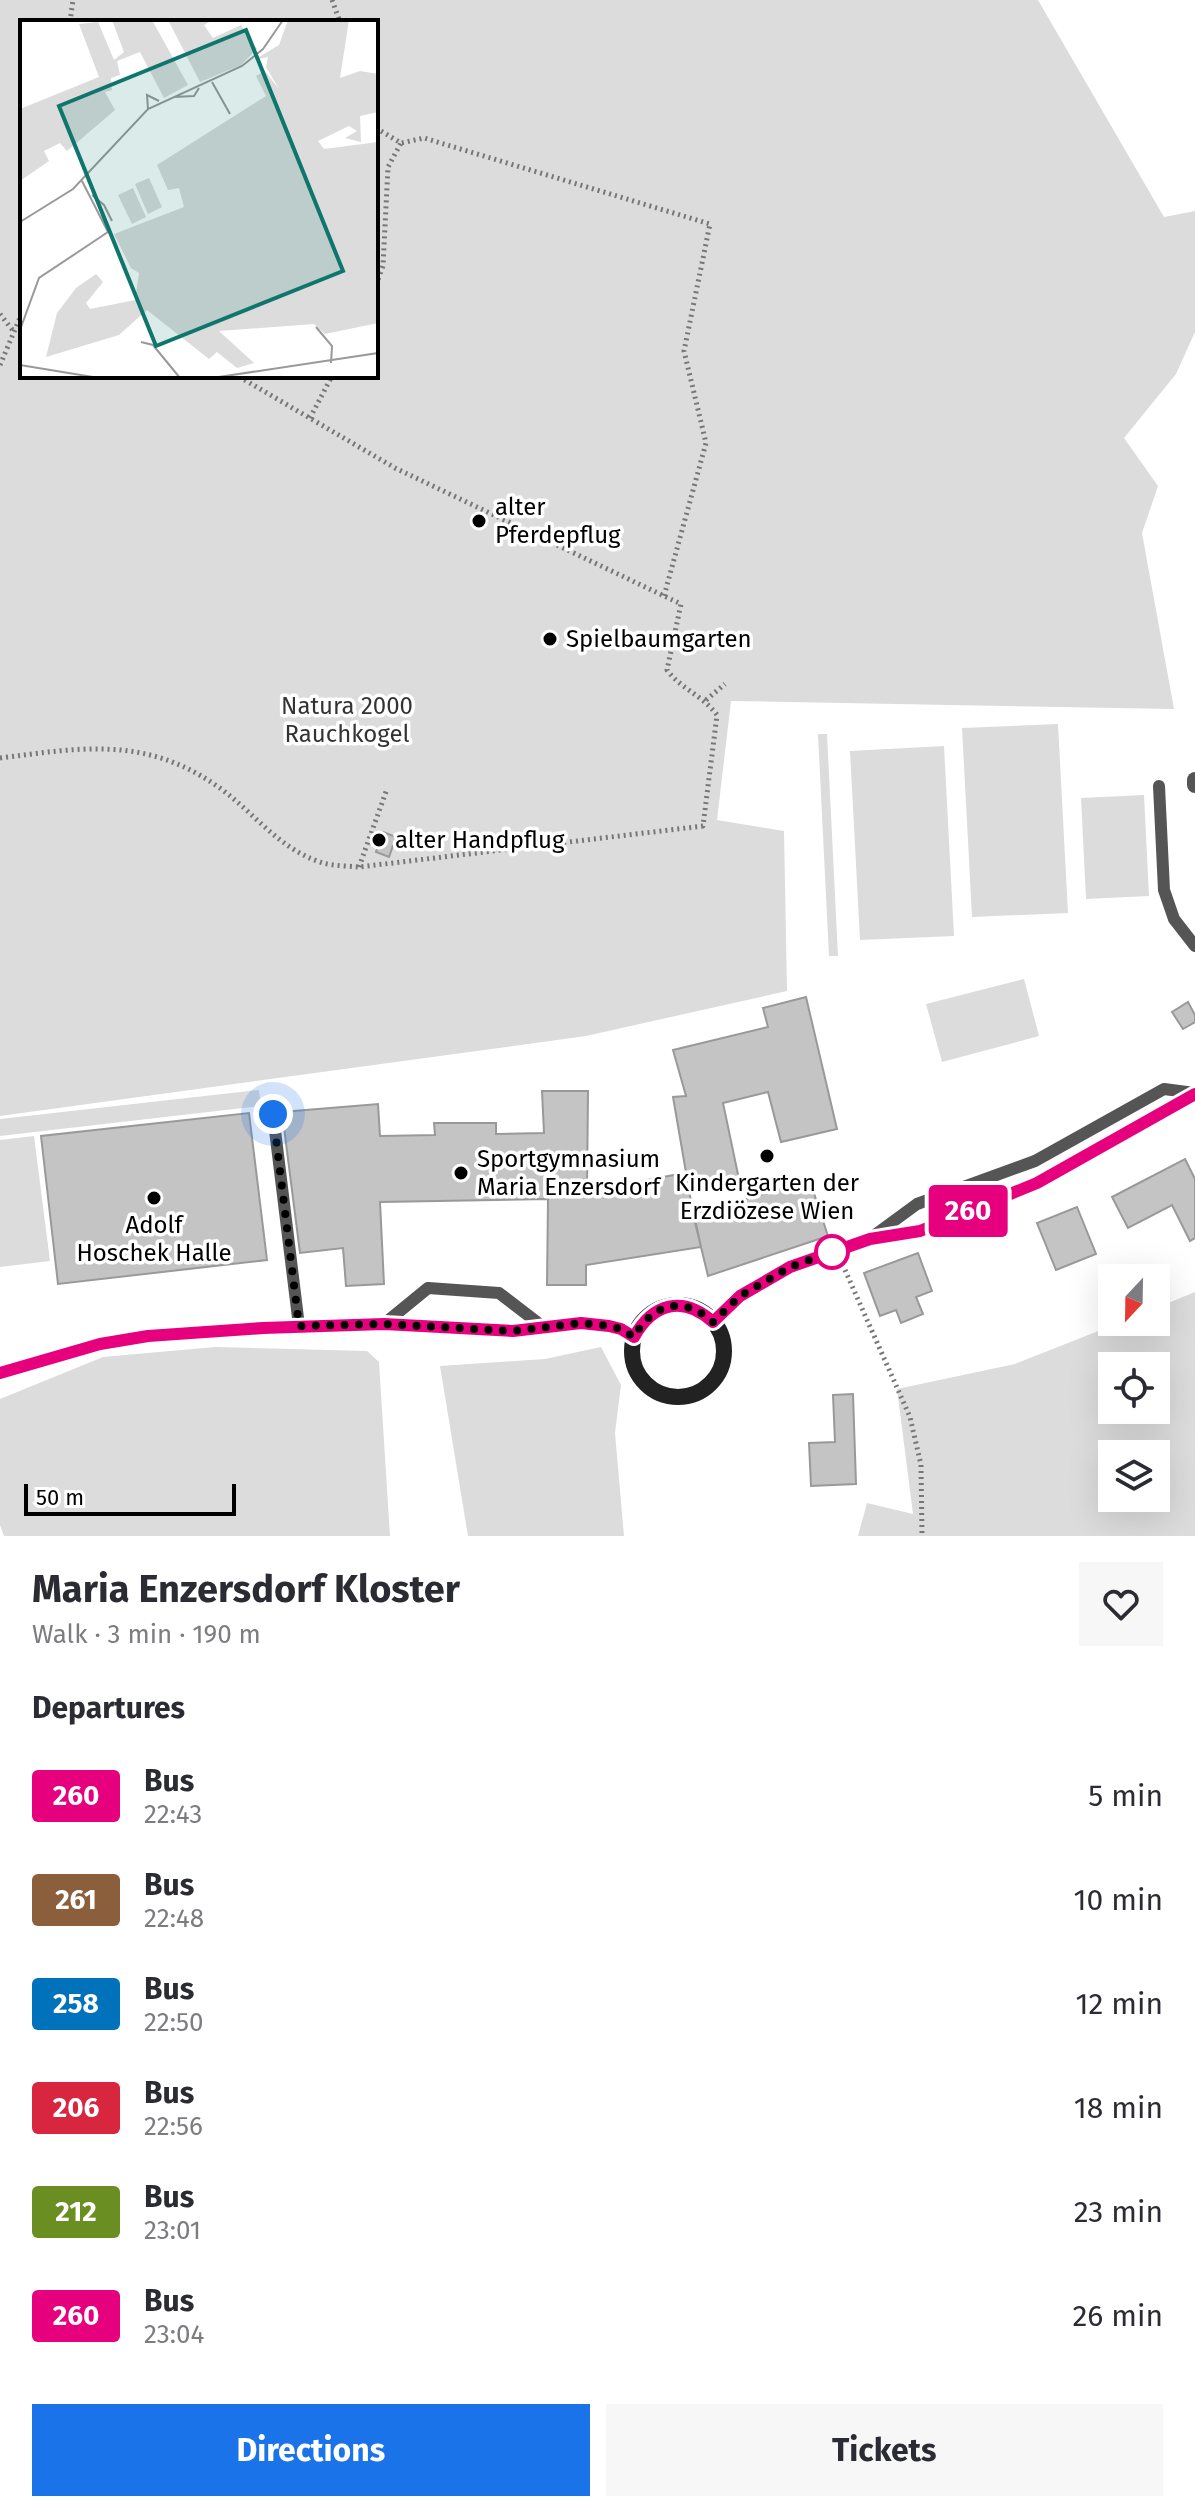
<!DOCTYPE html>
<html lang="en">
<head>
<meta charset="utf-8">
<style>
  body { margin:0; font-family:"Fira Sans",sans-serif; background:#f7f7f7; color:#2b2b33; height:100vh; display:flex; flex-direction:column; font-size:30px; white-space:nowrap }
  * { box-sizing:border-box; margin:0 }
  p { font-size:26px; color:#7c7c81 }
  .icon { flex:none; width:44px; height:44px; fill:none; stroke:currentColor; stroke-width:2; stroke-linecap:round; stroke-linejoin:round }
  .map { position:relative; height:1536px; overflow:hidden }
  .panel { display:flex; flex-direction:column; background:#fff; flex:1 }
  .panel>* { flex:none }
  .badge { padding:0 16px; border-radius:6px; font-size:28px; line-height:52px }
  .needle { width:52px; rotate:202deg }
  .buttons { position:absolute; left:1098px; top:1264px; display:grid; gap:16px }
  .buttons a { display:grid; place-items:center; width:72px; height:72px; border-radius:0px; background:#fff; box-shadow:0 8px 32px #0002; font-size:40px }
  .scale { position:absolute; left:24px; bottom:20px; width:212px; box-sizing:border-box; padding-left:8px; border:4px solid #000; border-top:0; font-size:22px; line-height:28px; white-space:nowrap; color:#000; -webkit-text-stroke:6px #fff; paint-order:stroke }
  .you { position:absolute; width:40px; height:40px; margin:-20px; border:6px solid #fff; border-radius:50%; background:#1a73e8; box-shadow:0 0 0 12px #1a73e833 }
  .map>.badge { position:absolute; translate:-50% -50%; box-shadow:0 0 0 4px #fff }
  h2 { padding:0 32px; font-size:30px; line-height:72px }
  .round { display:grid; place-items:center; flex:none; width:84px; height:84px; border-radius:0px; background:#f7f7f7 }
  .summary { display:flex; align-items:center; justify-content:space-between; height:136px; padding:0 32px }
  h1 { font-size:38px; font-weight:700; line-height:60px }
  .action { display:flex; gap:16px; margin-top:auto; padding:16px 32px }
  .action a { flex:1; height:92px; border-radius:0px; background:#1a73e8; color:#fff; font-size:32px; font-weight:700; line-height:92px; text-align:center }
  .action a+a { background:#f7f7f7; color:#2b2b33 }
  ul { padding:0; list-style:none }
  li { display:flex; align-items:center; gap:24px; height:104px; padding:0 32px }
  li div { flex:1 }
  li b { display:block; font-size:30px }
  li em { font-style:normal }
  li .badge { min-width:88px; font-weight:700; text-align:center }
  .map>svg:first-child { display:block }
  .green { fill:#dcdcdc; fill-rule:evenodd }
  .building { fill:#c4c4c4; stroke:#999; stroke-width:2 }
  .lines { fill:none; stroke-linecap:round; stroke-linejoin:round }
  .path { stroke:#777; stroke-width:5; stroke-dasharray:2 4; stroke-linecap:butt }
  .lane { stroke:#555; stroke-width:12 }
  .street { stroke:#555; stroke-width:16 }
  .secondary { stroke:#222; stroke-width:16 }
  .line-casing { stroke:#fff; stroke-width:18 }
  .line { stroke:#e6007e; stroke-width:12 }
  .walk { stroke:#000; stroke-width:8; stroke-dasharray:0 14.4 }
  .poi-dot { fill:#000; stroke:#fff; stroke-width:3 }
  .stop-dot { fill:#fff; stroke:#e6007e; stroke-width:4 }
  .labels { text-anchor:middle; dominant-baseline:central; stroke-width:7; stroke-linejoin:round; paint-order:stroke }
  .poi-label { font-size:24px; fill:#000; stroke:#fff; text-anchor:start }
  .park-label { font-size:24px; fill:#333; stroke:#fff }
  .inset-road { fill:none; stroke:#999; stroke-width:2 }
  .view { fill:#0f766e; fill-opacity:0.15; stroke:#0f766e; stroke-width:4 }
  .inset-edge { fill:none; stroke:#000; stroke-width:4 }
</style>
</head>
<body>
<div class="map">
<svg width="1195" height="1536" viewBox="0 0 1195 1536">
  <rect width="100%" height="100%" fill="#fff"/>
  <path class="green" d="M0,0H1038L1164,217L1195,211V332L1176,374L1124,438L1158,486L1142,533L1174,709L731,701L717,820L784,831L787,991L586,1036L0,1116ZM22,22H376V376H22Z
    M1058,724L1068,913L972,917L962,728Z
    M818,734H827L838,956H829Z
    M944,746L954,936L860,940L850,751Z
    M1144,795L1149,896L1086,899L1081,798Z
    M1024,979L1039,1036L942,1062L926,1004Z
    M259,1090L261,1106L0,1136V1119Z
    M34,1136L50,1261L0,1267V1140Z
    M1195,1292V1536H858L867,1503L913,1514L897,1389L1015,1364L1121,1322H1156V1308ZM1112,1366H1156V1410H1112ZM1112,1454H1156V1498H1112Z
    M215,1347L367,1351L379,1362L390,1536H4L0,1525V1399L103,1357Z
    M601,1347L621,1385L615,1433L624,1536H468L440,1366L545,1359Z"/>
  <path class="building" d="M383,832L396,837L389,857L376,852Z
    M806,997L837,1129L781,1142L768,1092L723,1103L740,1184L689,1190L673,1097L686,1096L673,1050L768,1027L763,1008Z
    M1188,1002L1195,1015V1022L1183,1029L1172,1012Z
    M542,1091H588L587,1191L685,1173L701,1247L586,1265V1285H547L548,1199L380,1202L384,1284L346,1286L343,1248L300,1253L282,1112L378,1104L380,1136L435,1135L434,1123H496V1134L544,1133Z
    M249,1113L267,1260L58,1284L41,1136Z
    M1185,1159L1195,1179V1238L1190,1241L1172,1205L1128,1228L1112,1197Z
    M810,1181L828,1236L708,1276L693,1214Z
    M1077,1207L1096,1254L1056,1270L1037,1223Z
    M918,1253L932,1291L916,1297L923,1314L901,1323L896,1310L880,1316L864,1273Z
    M853,1394L856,1484L811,1486L809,1443L835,1442L833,1395Z"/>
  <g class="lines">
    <path class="path" d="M332,0L340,22
      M70,22L73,0
      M376,128L401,143L424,138L710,224L684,351L706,443L664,596
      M376,285L383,266L388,167L401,143
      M0,314L14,332
      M0,365L22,313
      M310,418L332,376
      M706,700L725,684
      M0,758C79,748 143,736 214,784C252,809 277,849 323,863C334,866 348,866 359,867L703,826L717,715C701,694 681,689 667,670L681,604L395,468L238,376
      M359,867L387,789
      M845,1270L910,1417L921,1465L922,1536"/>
    <path class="lane" d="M1159,786L1164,890L1174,919L1195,946
      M273,1114L299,1326
      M872,1237L917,1204L1035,1161L1164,1089L1195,1093
      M384,1324L428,1288L499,1293L546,1329"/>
    <path class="street" d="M1195,780V785"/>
    <path class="secondary" d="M632 1351a46 46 0 1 1 92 0a46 46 0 1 1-92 0Z
      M713,1322L740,1296L790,1267L870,1239L920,1231L1037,1183L1195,1094
      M0,1373L100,1344L148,1336L263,1328L384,1324L513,1331L581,1323L609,1326L621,1329L634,1337"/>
  </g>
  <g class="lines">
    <g class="line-casing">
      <path id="line" d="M0,1373L100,1344L148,1336L263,1328L384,1324L513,1331L581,1323L609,1326L621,1329L634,1337C653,1303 683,1295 713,1322L740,1296L790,1267L870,1239L920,1231L1037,1183L1195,1094"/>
    </g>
    <use href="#line" class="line"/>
    <path class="walk" d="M273,1114L299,1326L384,1324L513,1331L581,1323L609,1326L621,1329L634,1337C653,1303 683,1295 713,1322L740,1296L790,1267L832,1252"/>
  </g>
  <g class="poi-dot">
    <circle cx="479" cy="521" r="8"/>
    <circle cx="550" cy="639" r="8"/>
    <circle cx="379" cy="840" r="8"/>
    <circle cx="767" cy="1156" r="8"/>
    <circle cx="461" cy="1173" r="8"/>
    <circle cx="154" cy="1198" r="8"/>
  </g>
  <circle class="stop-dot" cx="832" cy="1252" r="16"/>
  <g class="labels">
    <g class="poi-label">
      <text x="495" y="507">alter<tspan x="495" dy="28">Pferdepflug</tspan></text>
      <text x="566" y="639">Spielbaumgarten</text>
      <text x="395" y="840">alter Handpflug</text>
      <text x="477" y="1159">Sportgymnasium<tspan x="477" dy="28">Maria Enzersdorf</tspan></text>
      <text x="767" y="1183" text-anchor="middle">Kindergarten der<tspan x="767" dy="28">Erzdiözese Wien</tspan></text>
      <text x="154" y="1225" text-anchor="middle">Adolf<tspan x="154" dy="28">Hoschek Halle</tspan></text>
    </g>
    <g class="park-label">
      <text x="347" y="706">Natura 2000<tspan x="347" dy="28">Rauchkogel</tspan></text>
    </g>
  </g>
  <g transform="translate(20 20)">
    <rect width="358" height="358" fill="#fff"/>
    <path d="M92,0H132L168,65L144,78L120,32L97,41L100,55L91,58L92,70L85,72L95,90L47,131L40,123L24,131L29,141L0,161V89L79,57L59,4L78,2L94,40L104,32ZM148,0H193L184,5L193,18L221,5L237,29L221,45L180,62ZM268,0H329L320,58L340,51L358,54V92L340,96L341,122L325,118L337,111L329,106L298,121L304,129L358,122V303L305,314L294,304L199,311L234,343L217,348L197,332L189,339L127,290L99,315L26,337L37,293L56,268L76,254L83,262L66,283L70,289L115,280L119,253L111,248L94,214L164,187L159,168L148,170L137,145L246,76L236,56L245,51L259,69L246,47L248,37L234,40L259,25ZM129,158L142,187L128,194L115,164ZM113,168L126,197L112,204L98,175Z" fill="#dcdcdc"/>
    <path class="inset-road" d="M192,62L210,94M154,77L174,76L179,68M128,89L127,75L139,81M72,175L84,185L92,201M0,202L53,169L128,89L222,46L243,29L263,0M296,307L312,326L311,343M0,310L19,258L88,212L62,161M121,322L133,325L160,358M0,345L79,358M192,358L358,333"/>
    <path class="view" d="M226,10L323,251L136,326L39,86Z"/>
    <rect width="358" height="358" class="inset-edge"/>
  </g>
</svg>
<div class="buttons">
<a><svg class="needle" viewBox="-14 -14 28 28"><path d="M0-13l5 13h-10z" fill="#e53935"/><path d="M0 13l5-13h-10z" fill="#7c7c81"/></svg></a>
<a><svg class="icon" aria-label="locate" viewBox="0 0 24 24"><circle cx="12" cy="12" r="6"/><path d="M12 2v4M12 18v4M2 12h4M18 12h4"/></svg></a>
<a><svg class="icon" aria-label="layers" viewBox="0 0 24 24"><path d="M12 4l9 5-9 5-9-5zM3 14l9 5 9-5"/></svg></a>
</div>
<div class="scale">50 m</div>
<div class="you" style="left:273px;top:1114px"></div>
<b class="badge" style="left:968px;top:1211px;background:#e6007e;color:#fff">260</b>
</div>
<section class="panel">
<div class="summary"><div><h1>Maria Enzersdorf Kloster</h1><p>Walk · 3 min · 190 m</p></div><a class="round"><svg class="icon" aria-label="heart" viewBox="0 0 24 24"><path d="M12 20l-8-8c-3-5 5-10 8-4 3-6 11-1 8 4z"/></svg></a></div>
<h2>Departures</h2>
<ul>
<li><span class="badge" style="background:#e6007e;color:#fff">260</span><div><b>Bus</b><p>22:43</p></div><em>5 min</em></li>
<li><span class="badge" style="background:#8b5e3c;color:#fff">261</span><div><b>Bus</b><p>22:48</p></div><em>10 min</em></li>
<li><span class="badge" style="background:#0072bc;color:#fff">258</span><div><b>Bus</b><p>22:50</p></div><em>12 min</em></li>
<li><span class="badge" style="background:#d7263d;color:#fff">206</span><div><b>Bus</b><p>22:56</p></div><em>18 min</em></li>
<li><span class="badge" style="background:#6b8e23;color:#fff">212</span><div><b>Bus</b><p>23:01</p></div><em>23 min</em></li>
<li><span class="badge" style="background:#e6007e;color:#fff">260</span><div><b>Bus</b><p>23:04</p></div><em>26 min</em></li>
</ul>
<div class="action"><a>Directions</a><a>Tickets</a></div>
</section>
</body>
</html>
